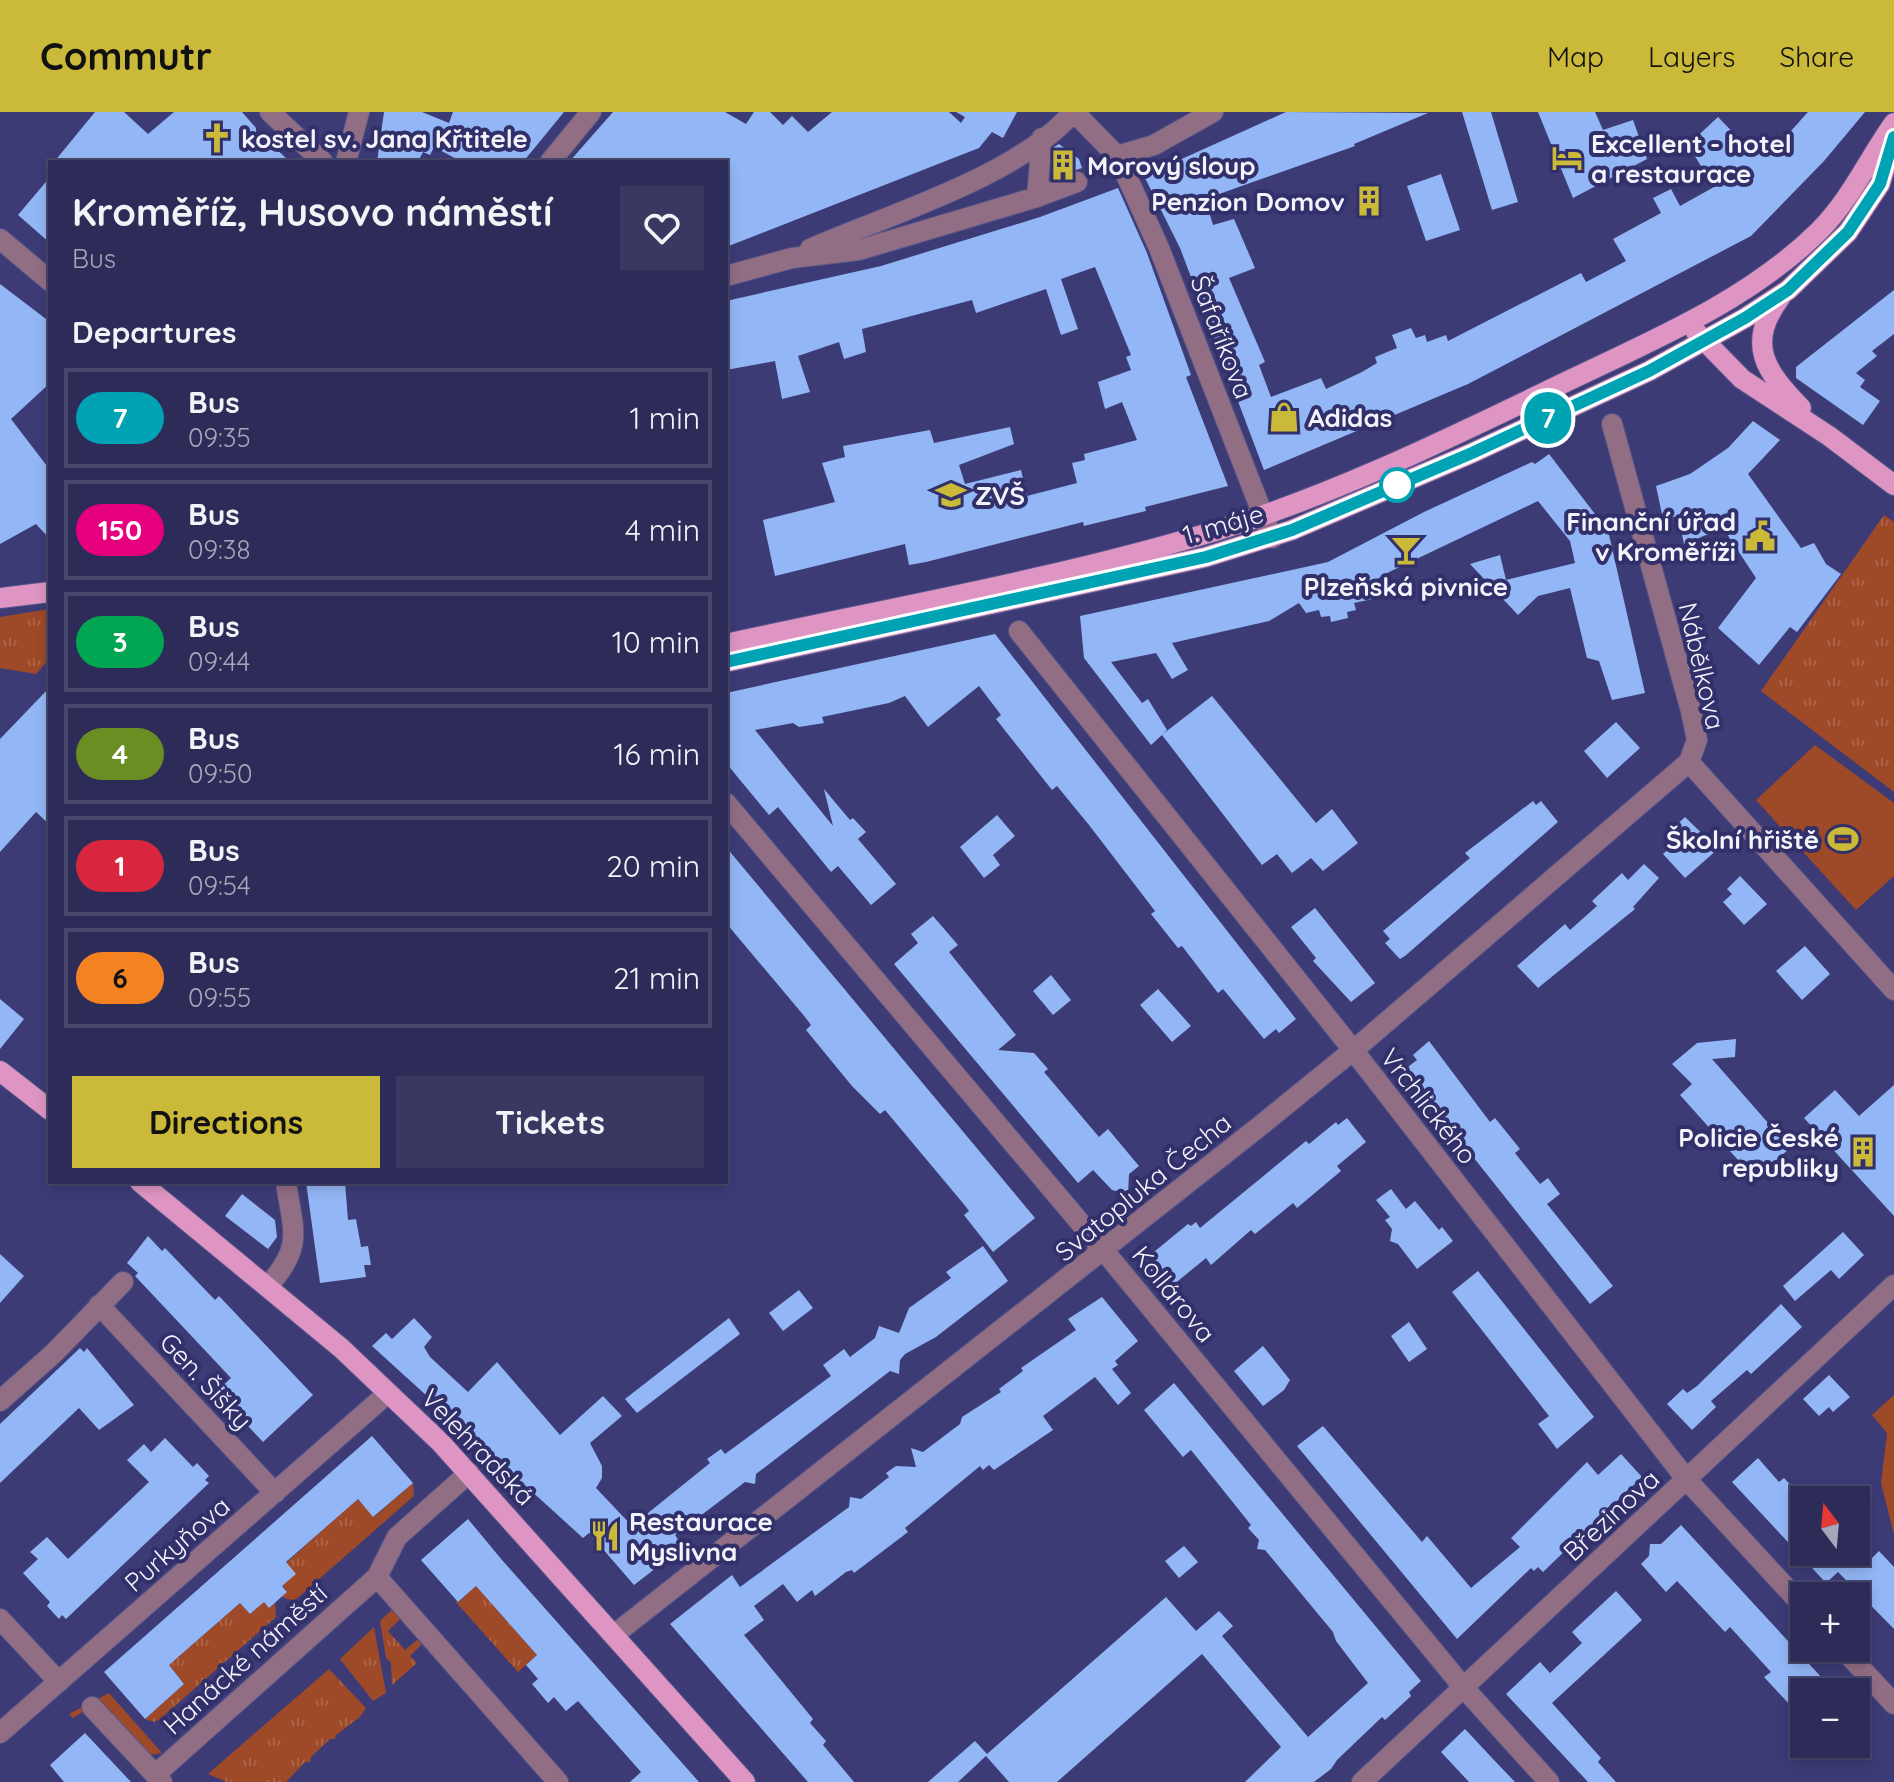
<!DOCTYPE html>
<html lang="en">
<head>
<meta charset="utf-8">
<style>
  body { margin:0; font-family:Quicksand,sans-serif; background:#393861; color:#f1f3f6; height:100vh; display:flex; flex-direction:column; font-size:30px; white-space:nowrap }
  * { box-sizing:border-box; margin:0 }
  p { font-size:26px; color:#a7a7ba }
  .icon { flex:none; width:44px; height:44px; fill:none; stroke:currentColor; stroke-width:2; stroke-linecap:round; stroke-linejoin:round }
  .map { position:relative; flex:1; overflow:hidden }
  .sheet { position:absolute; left:48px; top:48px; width:680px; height:1024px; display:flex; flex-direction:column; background:#2d2c58; border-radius:0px; box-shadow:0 4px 12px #0003,0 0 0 2px #48486e }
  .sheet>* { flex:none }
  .badge { padding:0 16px; border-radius:26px; font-size:28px; line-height:52px }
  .needle { width:52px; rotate:344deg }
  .buttons { position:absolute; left:1790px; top:1374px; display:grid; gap:16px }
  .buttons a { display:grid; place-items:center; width:80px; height:80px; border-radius:0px; background:#2d2c58; box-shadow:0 4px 12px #0003,0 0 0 2px #48486e; font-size:40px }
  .map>.badge { position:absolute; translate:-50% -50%; box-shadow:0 0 0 4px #fff }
  h2 { padding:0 24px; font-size:30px; line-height:72px }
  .round { display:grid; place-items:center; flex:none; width:84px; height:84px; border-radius:0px; background:#393861 }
  .overview { display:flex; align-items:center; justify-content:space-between; height:136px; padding:0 24px }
  h1 { font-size:38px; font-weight:700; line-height:60px }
  .action { display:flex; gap:16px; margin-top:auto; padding:16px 24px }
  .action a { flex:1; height:92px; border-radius:0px; background:#cbba39; color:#111; font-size:32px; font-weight:700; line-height:92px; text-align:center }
  .action a+a { background:#393861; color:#f1f3f6 }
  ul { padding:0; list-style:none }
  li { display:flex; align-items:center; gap:24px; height:100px; margin:0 16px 12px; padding:0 8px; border:4px solid #48486e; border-radius:0px }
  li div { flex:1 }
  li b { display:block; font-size:30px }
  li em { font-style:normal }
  li .badge { min-width:88px; font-weight:700; text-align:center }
  header { display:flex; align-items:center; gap:48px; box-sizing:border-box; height:112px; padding:0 40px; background:#cbba39; color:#111 }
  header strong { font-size:38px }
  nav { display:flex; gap:44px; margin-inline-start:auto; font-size:28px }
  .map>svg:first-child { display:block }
  .grass { fill:url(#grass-tufts) }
  .pitch { fill:#9e4927 }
  .building { fill:#93b7f6 }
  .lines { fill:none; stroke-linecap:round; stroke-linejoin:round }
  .minor-casing { stroke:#565589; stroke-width:22 }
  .major-casing { stroke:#565589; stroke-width:22 }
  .minor { stroke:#926e84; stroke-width:20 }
  .major { stroke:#de95c3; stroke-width:20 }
  .line-casing { stroke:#fff; stroke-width:18 }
  .line { stroke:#00a3b4; stroke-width:12 }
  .stop-dot { fill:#fff; stroke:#00a3b4; stroke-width:4 }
  .labels { text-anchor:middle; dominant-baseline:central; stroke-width:8; stroke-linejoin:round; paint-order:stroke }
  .poi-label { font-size:26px; font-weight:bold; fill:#f3f4fb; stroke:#32306a; text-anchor:start }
  .street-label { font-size:26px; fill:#f3f4fb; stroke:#32306a }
</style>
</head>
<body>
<header>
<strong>Commutr</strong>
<nav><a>Map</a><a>Layers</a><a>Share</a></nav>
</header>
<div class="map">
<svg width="1894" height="1670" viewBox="0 0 1894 1670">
  <defs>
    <pattern id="grass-tufts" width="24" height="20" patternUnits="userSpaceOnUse" patternTransform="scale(2)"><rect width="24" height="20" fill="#9e4927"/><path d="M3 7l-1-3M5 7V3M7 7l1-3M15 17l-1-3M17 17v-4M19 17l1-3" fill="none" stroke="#ac6447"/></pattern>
  </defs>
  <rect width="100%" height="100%" fill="#3c3b76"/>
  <path class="grass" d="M1884,403L1894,410V680L1761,579Z
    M50,497V546L36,562L0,556V505Z
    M413,1371L414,1384L294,1489L282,1485L287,1479L282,1473L286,1451L357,1387L374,1405Z
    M476,1474L537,1543L518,1560L455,1489L459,1490Z
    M264,1490L269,1496L275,1491L276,1505L160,1607L154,1610L145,1607L184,1572L169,1553L240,1491L250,1502Z
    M392,1498L400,1507L388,1519L405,1538L417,1528L422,1532L410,1544L417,1551L392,1573L391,1551L386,1546L380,1509Z
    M374,1515L386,1581L373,1589L340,1547Z
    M329,1557L366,1596L360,1605L336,1623L335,1627H330L311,1645L310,1650H305L286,1670H227L208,1662Z
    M109,1581L162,1641L150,1643L99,1590L73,1606L69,1602Z"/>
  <path class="pitch" d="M1815,633L1894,691V764L1856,798L1756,688Z
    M1894,1283V1422L1881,1371L1887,1321L1872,1303Z"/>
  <path class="building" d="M95,0H124L148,22L174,0H242L256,16V24L267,28L290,50H54Z
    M384,0H422L449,11L453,0H564L523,50H462L434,35L430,43L423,40L418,50H377Z
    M613,0H725L746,12L754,0H770L783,13L792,4L808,20L832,0H949L961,11L965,5L956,0H1017L1003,26L992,20L979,36L726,135V50H569Z
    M1286,0L1428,1L1354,32L1355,34L1205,87L1213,113L1234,107L1255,156L1229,166L1265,250L1259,253L1271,285L1321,266L1326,277L1362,260L1377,251L1375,245L1397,236L1392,223L1411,216L1416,226L1425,223L1427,230L1446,223L1448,229L1581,161L1586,170L1626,149L1613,127L1661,101L1653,86L1671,77L1680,94L1714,75L1688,33L1718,5L1750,38L1767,28L1782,29L1808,0H1865L1824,49L1751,124L1468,272L1264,358L1180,136L1144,64Z
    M1462,0H1491L1518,90L1492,98Z
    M1538,0H1595L1603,18L1633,8L1647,47L1573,86Z
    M1059,32L1079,47L1082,56L1052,66L1054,35Z
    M1441,62L1460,118L1426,129L1407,74Z
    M50,65V131L18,103Z
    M1118,76L1147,141L1191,263L1186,265L1228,374L1145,395L1146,399L1129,403L1084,414L1083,410L926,450L909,453L905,432L775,464L763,408L835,390L822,351L845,345L843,334L930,318L934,331L1010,315L1014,332L959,353L965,372L1021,358L1027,384L1077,371L1072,351L1085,348L1084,342L1137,328L1122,290L1105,297L1098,270L1131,258L1126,245L1131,243L1095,155L1061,167L1078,217L1061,223L1046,177L976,201L972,188L862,217L866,240L844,247L839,230L798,244L810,280L782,287L775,249L726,258V189L881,154L1040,105Z
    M0,172L50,210V271L11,307L50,358V427L36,412L0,432Z
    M1894,178V222L1872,239L1877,244L1856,261L1865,268L1860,275L1880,289L1863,313L1796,266V255Z
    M1753,309L1780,328L1748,362L1801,436L1814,431L1826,452L1841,462L1797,520L1790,515L1759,553L1718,516L1756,466L1723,416L1684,432L1678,404L1663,407L1656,374L1690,362L1728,336Z
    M1549,342L1595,402L1599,416L1607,414L1645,581L1612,588L1599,549L1587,546L1570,476L1538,484L1518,503L1470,452L1500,443L1506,468L1575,451L1570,429L1538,389L1385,462L1367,474L1377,486L1354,491L1356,498L1347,500L1348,506L1331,510L1330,504L1321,505L1319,498L1306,501L1299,491L1269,509L1172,531L1188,558L1172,567L1156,541L1111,550L1142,591L1148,587L1167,618L1163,622L1212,584L1316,711L1332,697L1358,731L1323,759L1311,746L1292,761L1277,742L1262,753L1162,623L1151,633L1084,546L1080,504L1328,450L1424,400L1532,350L1535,352Z
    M995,522L1296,907L1279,921L1276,917L1264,927L1223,877L1218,881L1182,834L1178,836L1151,802L1155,799L1089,713L1057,674L1052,678L996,607L1001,603L979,574L928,615L905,584L889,591L822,605L824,611L799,615L793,611L755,618L833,714L824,677L850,708L853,706L866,720L858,727L896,772L871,793L838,754L831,760L778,695L769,703L726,651V581Z
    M50,575V713L36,700L0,740V627Z
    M1616,610L1640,636L1607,666L1584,639Z
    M1533,689L1536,693L1541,689L1558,710L1405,844L1400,847L1397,844L1385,831L1390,827L1383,819L1470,746L1465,741Z
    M997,703L1015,724L993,743L1000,753L984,766L960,735Z
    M1685,705L1718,737L1685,766L1663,742L1676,730L1668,721Z
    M726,735L1035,1106L993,1140L964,1103L969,1099L962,1090L885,998L880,1002L852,974L806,918L811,913L805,905L726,811Z
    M1644,752L1659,766L1633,795L1635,797L1538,876L1517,854L1565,812L1570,818L1597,794L1592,789L1622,761L1628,768Z
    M1740,764L1767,792L1744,813L1723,790L1732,782L1727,777Z
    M1315,796L1375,871L1351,890L1313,849L1316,846L1291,815Z
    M933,804L958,833L949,840L1016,923L998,938L1034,941L1048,957L1044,960L1099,1025L1108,1017L1139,1054L1129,1062L1128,1082L1112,1078L1093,1058L1078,1071L894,852L918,831L911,822Z
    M1805,834L1830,862L1802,888L1776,859Z
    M1051,863L1071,888L1053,903L1033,879Z
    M1158,877L1191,914L1172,930L1140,893Z
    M0,887L24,907L0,937Z
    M1736,927L1735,945L1712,947L1790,1036L1755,1067L1680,983L1692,972L1672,952L1697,931Z
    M1429,929L1490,1010L1495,1006L1508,1022L1520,1037L1515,1041L1540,1072L1548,1066L1560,1082L1547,1092L1613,1174L1590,1192L1404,958L1417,948L1413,943Z
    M1894,973V1104L1804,1006L1835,978L1859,1004Z
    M1347,1006L1366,1030L1337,1054L1341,1059L1297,1096L1293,1091L1255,1122L1251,1118L1211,1153L1206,1146L1167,1178L1143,1149L1188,1112L1191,1114L1196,1110L1200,1116L1306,1029L1309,1032L1336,1010L1338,1013Z
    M306,1070H345L348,1108L356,1107L361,1135L368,1134L371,1153H364L366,1165L320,1171Z
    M1391,1077L1406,1097L1415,1089L1439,1118L1442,1115L1453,1129L1417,1157L1398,1132L1390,1129L1392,1117L1385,1108L1390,1105L1376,1088Z
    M242,1082L275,1108L277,1125L268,1137L225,1104Z
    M1843,1120L1864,1143L1839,1167L1831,1158L1795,1189L1783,1174Z
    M148,1124L162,1139L165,1136L215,1188L219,1184L313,1283L263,1330L216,1280L231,1266L135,1164L138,1161L127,1151Z
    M983,1134L1008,1169L936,1225L905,1242L900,1248L899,1262L890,1259L756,1362L755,1372L745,1370L675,1423L683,1435L634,1473L589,1421L583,1426L372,1234L386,1221L392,1227L414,1206L432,1225L424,1235L430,1245L468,1280L497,1250L560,1323L603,1284L622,1304L590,1331L602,1354V1366L596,1376L632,1414L710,1351L707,1347L721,1337L725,1342L740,1331L831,1264L823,1253L844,1237L850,1245L875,1226L879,1214L899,1221L909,1196L951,1166L946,1160Z
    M0,1142L24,1164L0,1191Z
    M1478,1159L1594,1305L1557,1337L1538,1312L1549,1304L1452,1180Z
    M799,1178L813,1196L783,1219L769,1201Z
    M1102,1185L1138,1229L1115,1249L1118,1253L1112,1257L1131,1281L1118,1293L1095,1265L1043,1304L1053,1318L994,1358L989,1353L983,1358L980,1354L905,1416L908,1420L854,1461L852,1458L846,1460L815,1484L812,1478L797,1490L783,1472L754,1494L764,1508L744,1523L813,1607L810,1611L826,1629L823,1633L854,1670H808L670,1512L732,1463L740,1475L849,1395L850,1385L861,1387L889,1365L886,1361L896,1354L916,1355L911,1336L923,1340L960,1312L962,1305L1001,1280L999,1277L1023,1259L1021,1256L1076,1218L1068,1207Z
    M1781,1192L1802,1215L1751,1262L1747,1258L1711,1289L1716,1295L1692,1318L1667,1292L1683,1277L1687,1281L1697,1274Z
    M729,1206L740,1222L637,1301L625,1287Z
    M1409,1210L1427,1237L1409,1250L1391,1224Z
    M1263,1234L1290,1268L1284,1278L1263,1294L1234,1259Z
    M80,1236L84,1240L87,1236L134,1293L99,1318L79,1296L0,1371V1312Z
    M1829,1263L1850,1285L1833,1300L1829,1295L1819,1304L1803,1287Z
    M1174,1271L1421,1569L1409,1580L1411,1584L1385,1608L1382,1605L1337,1648L1331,1657L1314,1670H1245L1281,1635L1202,1542L1057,1670H1009L986,1644L958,1670H928L975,1629L987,1642L1166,1485L1196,1519L1219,1499L1233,1514L1222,1524L1308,1625L1368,1571L1336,1529L1333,1520L1265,1438L1257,1437L1259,1428L1248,1416L1251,1413L1191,1338L1183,1345L1144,1298Z
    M1323,1314L1422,1430L1427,1424L1471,1476L1520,1435L1511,1426L1587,1350L1598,1363L1621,1342L1642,1365L1543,1460L1538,1455L1534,1459L1531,1456L1457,1527L1297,1334Z
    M372,1324L413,1371L373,1405L358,1387L286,1450L296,1462L282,1474L287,1480L269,1496L264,1490L250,1502L240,1491L169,1553L184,1572L145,1607L104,1560Z
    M165,1326L193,1355L197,1351L209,1364L205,1368L209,1371L66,1507L62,1503L59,1507L47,1494L50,1490L23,1461L38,1447L30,1440L47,1425L68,1447L149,1370L127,1348L144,1332L151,1340Z
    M1758,1346L1779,1370L1784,1366L1801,1384L1797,1388L1804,1396V1440H1866L1872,1446L1879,1439L1894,1455V1517L1838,1460L1826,1471L1732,1370Z
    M468,1407L502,1448L699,1670H630L641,1660L578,1589L566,1599L554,1585L548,1591L532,1572L538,1567L526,1553L537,1543L476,1474L458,1490L421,1448Z
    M1681,1413L1835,1580H1804V1608L1764,1565L1771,1560L1730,1515L1725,1520L1677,1469L1666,1480L1641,1452L1649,1444L1650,1432H1661Z
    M1184,1434L1198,1450L1179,1466L1165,1449Z
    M1616,1479L1642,1508L1552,1591L1601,1646L1598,1650L1616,1670H1588L1506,1582L1540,1550L1550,1561L1582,1531L1572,1520Z
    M1465,1617L1493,1647L1515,1670H1469L1441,1640Z
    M85,1621L131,1670H64L50,1653Z"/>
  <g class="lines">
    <g class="minor-casing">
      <path id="minor" d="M270,0L323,50
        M1074,0L1117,44L1127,65L1159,136L1272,426
        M1117,44L1154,33L1213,0
        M346,50L359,0
        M550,50L591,0
        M1037,85L1077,70
        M0,127L50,169
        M810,137C887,103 1019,64 1073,0
        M726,164L792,146L859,138L1037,85L1042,26
        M1019,519L1353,938L1687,1368L1804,1495
        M1689,650L1894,878
        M726,691L1105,1140L1464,1576L1549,1670
        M268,1174C304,1134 293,1119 286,1070
        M99,1193L275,1381
        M0,1289L54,1241L123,1170
        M377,1465L558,1670
        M0,1507L59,1570
        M615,1522L1260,1014L1362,931L1689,650L1697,628L1691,599L1612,312
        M1842,1536L1894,1592
        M92,1595L162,1670
        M0,1621L388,1281
        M156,1662L377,1465L397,1425L469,1361
        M1362,1670L1894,1173"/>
    </g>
    <g class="major-casing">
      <path id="major" d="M1780,186C1745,232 1766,260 1801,296
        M1696,220L1742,267L1829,324L1894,373
        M0,486L50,480
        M726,532C884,497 1046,469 1202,423C1329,386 1452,325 1572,267C1658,226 1750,187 1819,119C1851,87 1869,46 1894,11
        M726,550L1206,445L1292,418L1472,341L1649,259L1745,206L1788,178L1848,120L1880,72L1894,25
        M0,959L50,998
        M140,1070L341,1236L441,1331L745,1670"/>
    </g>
    <use href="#minor" class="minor"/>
    <use href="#major" class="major"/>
  </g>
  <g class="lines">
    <g class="line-casing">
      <path id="line" d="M726,550L1206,445L1292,418L1472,341L1649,259L1745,206L1788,178L1848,120L1880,72L1894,25"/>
    </g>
    <use href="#line" class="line"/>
  </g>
  <defs>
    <g id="church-bare" transform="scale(2.4)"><path d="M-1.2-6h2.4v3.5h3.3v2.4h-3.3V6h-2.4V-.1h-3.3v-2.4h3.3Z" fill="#cbba39" stroke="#32306a" stroke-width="2.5" paint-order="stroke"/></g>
    <g id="hotel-bare" transform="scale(2.4)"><path d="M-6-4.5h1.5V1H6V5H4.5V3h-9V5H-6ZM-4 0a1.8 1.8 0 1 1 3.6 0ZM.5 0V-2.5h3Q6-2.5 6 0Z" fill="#cbba39" stroke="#32306a" stroke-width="2.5" paint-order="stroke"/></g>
    <g id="building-bare" transform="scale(2.4)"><path d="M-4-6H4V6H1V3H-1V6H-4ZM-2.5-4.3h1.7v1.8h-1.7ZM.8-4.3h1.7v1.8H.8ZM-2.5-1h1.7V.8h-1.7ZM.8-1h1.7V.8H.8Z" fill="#cbba39" stroke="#32306a" stroke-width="2.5" paint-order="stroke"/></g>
    <g id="shop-bare" transform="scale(2.4)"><path d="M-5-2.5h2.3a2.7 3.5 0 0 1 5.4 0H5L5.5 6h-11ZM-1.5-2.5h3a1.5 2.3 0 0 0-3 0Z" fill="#cbba39" stroke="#32306a" stroke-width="2.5" paint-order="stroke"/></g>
    <g id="school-bare" transform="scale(2.4)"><path d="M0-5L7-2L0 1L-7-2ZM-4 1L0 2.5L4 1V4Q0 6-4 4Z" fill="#cbba39" stroke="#32306a" stroke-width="2.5" paint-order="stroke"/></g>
    <g id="civic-bare" transform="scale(2.4)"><path d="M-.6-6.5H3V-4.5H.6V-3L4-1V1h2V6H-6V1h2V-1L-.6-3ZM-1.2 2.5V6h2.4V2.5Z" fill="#cbba39" stroke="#32306a" stroke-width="2.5" paint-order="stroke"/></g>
    <g id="bar-bare" transform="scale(2.4)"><path d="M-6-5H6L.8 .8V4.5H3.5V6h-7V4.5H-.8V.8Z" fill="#cbba39" stroke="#32306a" stroke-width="2.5" paint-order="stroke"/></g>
    <g id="stadium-bare" transform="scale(2.4)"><path d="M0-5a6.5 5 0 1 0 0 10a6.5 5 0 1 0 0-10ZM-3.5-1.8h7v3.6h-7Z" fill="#cbba39" stroke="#32306a" stroke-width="2.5" paint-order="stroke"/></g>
    <g id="restaurant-bare" transform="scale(2.4)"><path d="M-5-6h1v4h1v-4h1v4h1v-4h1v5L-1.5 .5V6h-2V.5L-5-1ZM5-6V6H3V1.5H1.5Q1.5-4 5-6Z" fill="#cbba39" stroke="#32306a" stroke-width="2.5" paint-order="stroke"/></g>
  </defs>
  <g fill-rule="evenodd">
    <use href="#church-bare" x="217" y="26"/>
    <use href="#hotel-bare" x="1567" y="46"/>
    <use href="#building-bare" x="1063" y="53"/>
    <use href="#building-bare" x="1369" y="89"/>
    <use href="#shop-bare" x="1284" y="305"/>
    <use href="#school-bare" x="951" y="383"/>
    <use href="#civic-bare" x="1760" y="424"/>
    <use href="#bar-bare" x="1406" y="438"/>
    <use href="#stadium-bare" x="1843" y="727"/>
    <use href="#building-bare" x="1863" y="1040"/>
    <use href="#restaurant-bare" x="605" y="1424"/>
  </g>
  <circle class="stop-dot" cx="1397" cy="373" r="16"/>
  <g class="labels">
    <g class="poi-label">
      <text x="241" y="26">kostel sv. Jana Křtitele</text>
      <text x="1591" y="31">Excellent - hotel<tspan x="1591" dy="30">a restaurace</tspan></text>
      <text x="1087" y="53">Morový sloup</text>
      <text x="1345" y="89" text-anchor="end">Penzion Domov</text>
      <text x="1308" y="305">Adidas</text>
      <text x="975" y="383">ZVŠ</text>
      <text x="1736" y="409" text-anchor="end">Finanční úřad<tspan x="1736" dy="30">v Kroměříži</tspan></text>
      <text x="1406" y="474" text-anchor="middle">Plzeňská pivnice</text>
      <text x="1819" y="727" text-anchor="end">Školní hřiště</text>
      <text x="1839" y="1025" text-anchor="end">Policie České<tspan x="1839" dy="30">republiky</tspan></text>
      <text x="629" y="1409">Restaurace<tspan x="629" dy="30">Myslivna</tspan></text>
    </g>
    <g class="street-label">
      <text transform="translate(1222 225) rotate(69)">Šafaříkova</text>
      <text transform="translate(1223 412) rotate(-16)">1. máje</text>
      <text transform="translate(1702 554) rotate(77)">Nábělkova</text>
      <text transform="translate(1429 994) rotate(52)">Vrchlického</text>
      <text transform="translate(1143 1075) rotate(-39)">Svatopluka Čecha</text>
      <text transform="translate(1174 1182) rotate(51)">Kollárova</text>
      <text transform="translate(206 1269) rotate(47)">Gen. Šišky</text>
      <text transform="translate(478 1335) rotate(46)">Velehradská</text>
      <text transform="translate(1611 1403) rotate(-43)">Březinova</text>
      <text transform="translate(177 1432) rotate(-41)">Purkyňova</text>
      <text transform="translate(245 1547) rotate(-42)">Hanácké náměstí</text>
    </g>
  </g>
</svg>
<div class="buttons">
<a><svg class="needle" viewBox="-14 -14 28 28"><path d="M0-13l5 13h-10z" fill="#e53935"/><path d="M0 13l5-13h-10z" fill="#a7a7ba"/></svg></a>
<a>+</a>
<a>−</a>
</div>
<b class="badge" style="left:1548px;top:306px;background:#00a3b4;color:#fff">7</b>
<section class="sheet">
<div class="overview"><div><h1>Kroměříž, Husovo náměstí</h1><p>Bus</p></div><a class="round"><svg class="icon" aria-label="heart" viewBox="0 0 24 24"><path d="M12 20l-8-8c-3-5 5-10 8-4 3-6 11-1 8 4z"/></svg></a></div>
<h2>Departures</h2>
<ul>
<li><span class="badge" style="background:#00a3b4;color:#fff">7</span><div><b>Bus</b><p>09:35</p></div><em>1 min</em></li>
<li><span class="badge" style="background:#e6007e;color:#fff">150</span><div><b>Bus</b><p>09:38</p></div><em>4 min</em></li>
<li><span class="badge" style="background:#00a651;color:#fff">3</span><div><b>Bus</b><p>09:44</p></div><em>10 min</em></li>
<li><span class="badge" style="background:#6b8e23;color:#fff">4</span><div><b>Bus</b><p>09:50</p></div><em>16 min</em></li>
<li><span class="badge" style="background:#d7263d;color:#fff">1</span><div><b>Bus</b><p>09:54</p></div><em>20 min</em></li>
<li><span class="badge" style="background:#f58220;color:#111">6</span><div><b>Bus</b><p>09:55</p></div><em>21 min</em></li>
</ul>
<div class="action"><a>Directions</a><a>Tickets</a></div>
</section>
</div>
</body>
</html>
